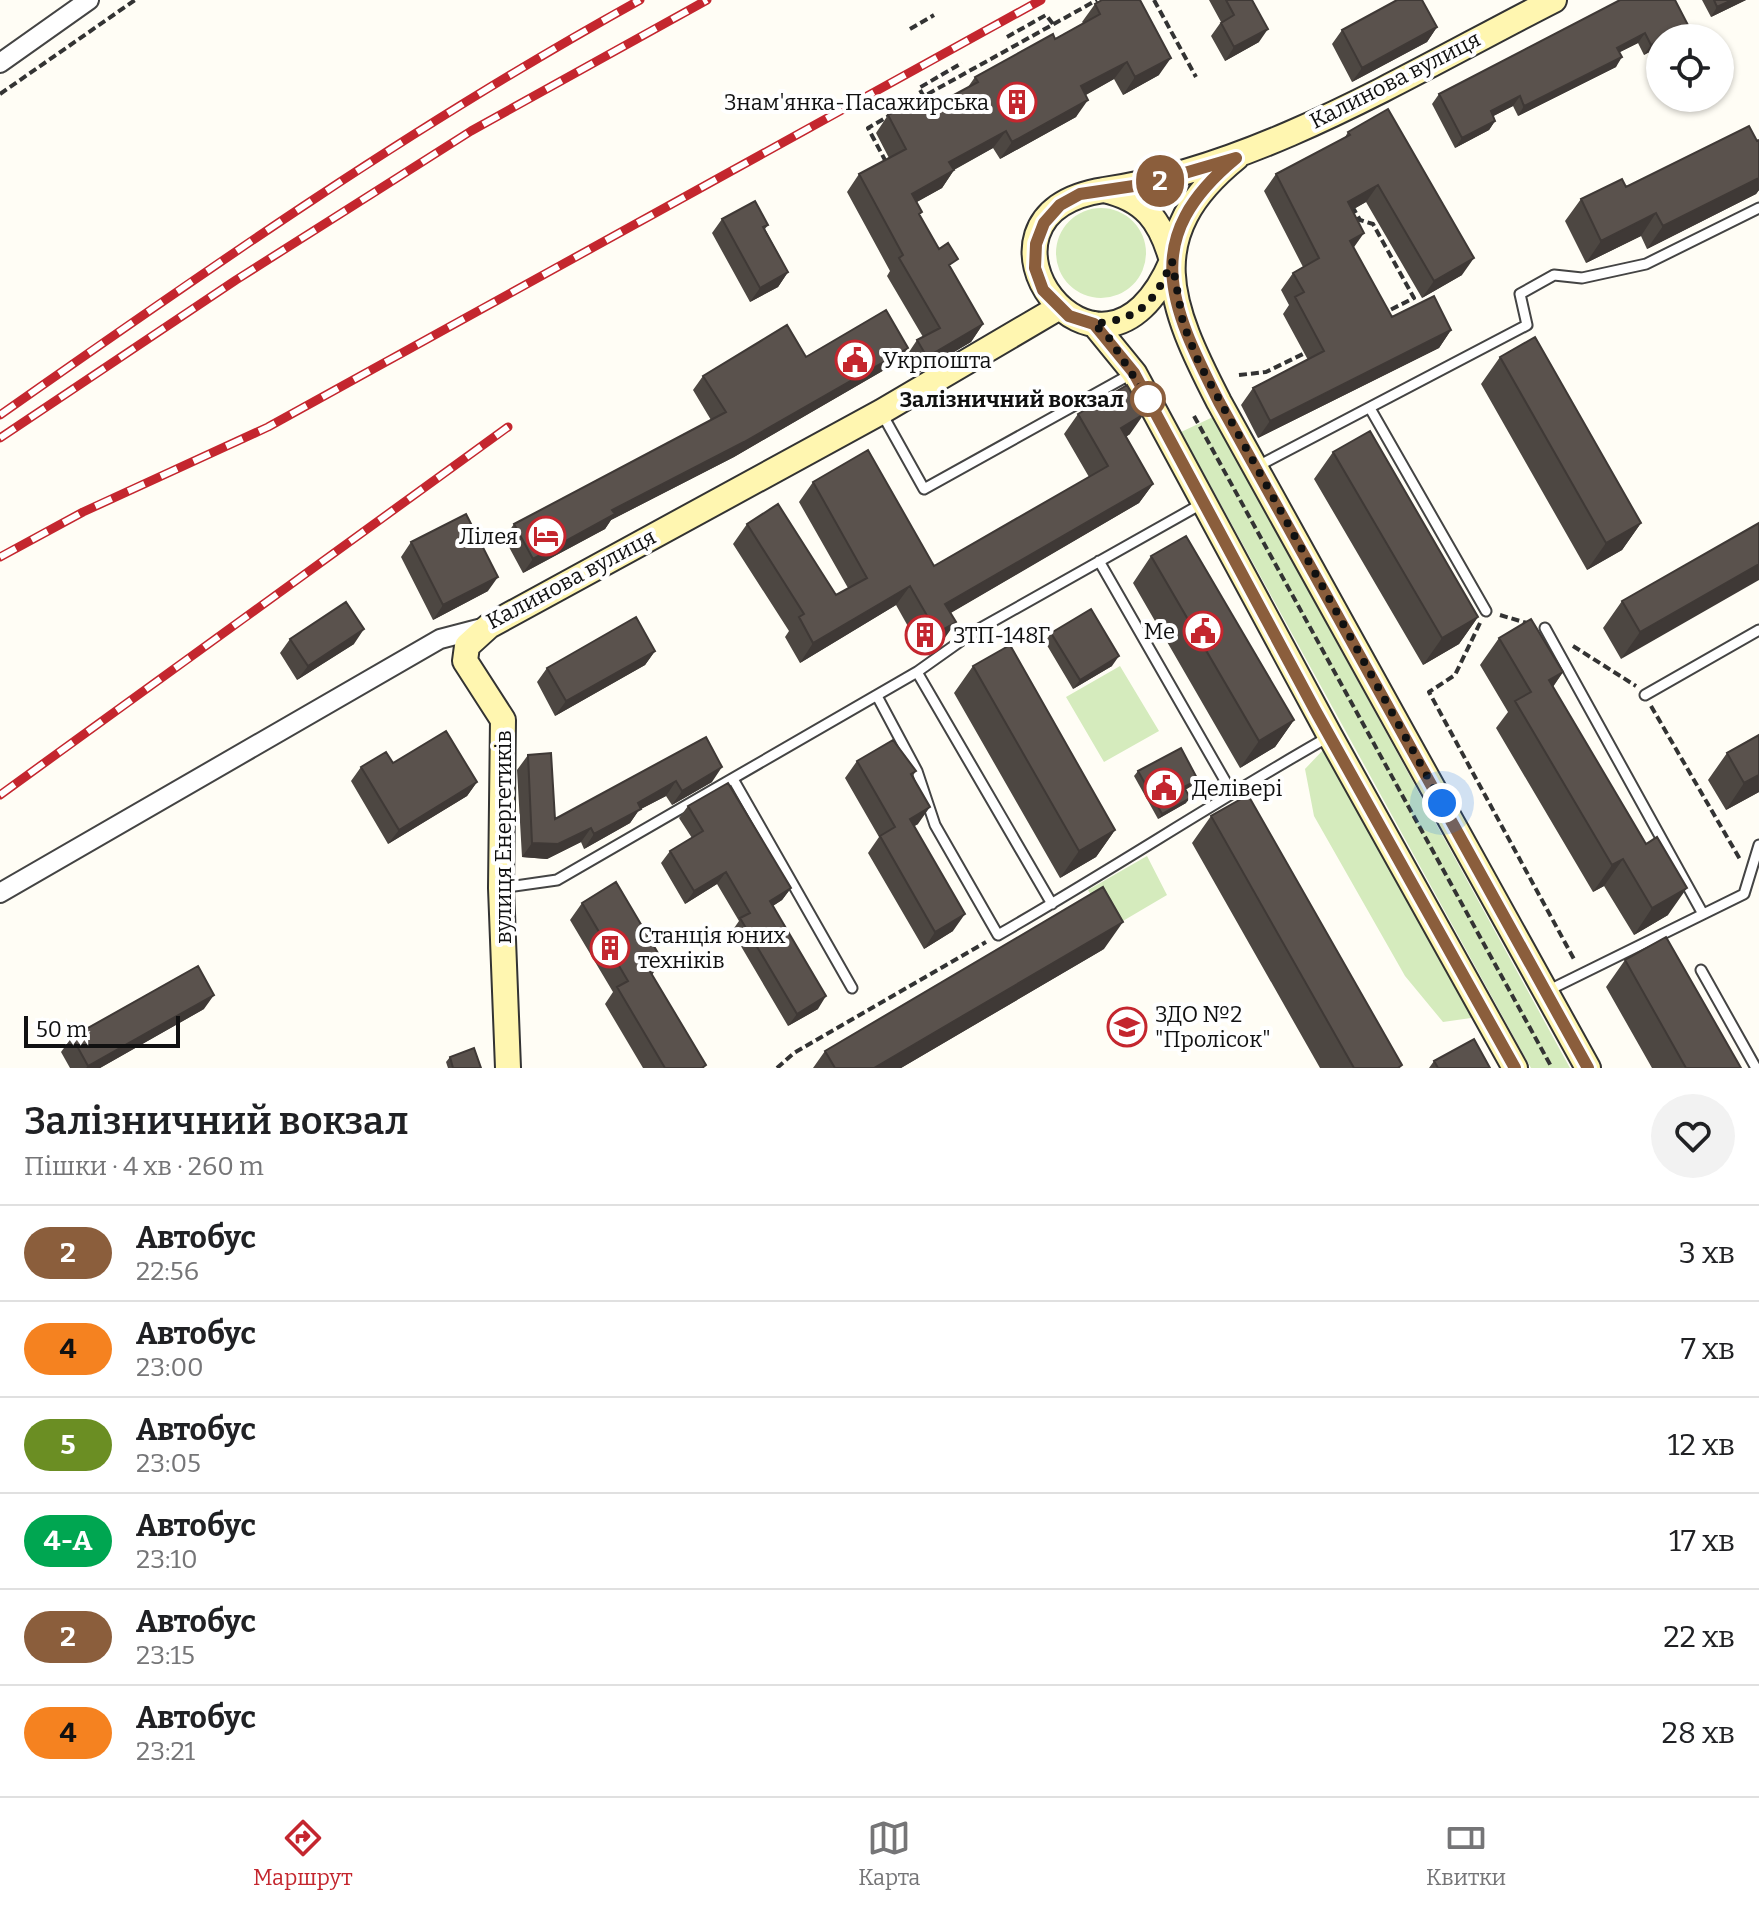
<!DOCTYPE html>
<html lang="uk">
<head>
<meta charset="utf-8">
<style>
  body { margin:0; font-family:Bitter,serif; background:#f2f2f2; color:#202124; height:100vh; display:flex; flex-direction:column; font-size:30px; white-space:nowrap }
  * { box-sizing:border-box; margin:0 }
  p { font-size:26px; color:#757577 }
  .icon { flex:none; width:44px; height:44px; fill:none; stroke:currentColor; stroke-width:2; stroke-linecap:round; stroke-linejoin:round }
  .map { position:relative; height:1068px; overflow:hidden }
  .sheet { display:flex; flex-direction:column; background:#fff; flex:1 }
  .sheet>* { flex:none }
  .badge { padding:0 16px; border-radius:26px; font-size:28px; line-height:52px }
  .tools { position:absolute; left:1646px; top:24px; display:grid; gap:16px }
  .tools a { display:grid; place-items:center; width:88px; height:88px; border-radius:50%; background:#fff; box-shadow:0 2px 6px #0004; font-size:40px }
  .scale { position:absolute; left:24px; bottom:20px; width:156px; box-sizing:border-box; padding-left:8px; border:4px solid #111; border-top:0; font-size:22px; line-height:28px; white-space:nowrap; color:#111; -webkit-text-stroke:6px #fff; paint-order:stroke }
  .you { position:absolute; width:40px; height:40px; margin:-20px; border:6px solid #fff; border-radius:50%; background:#1a73e8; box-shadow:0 0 0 12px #1a73e833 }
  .map>.badge { position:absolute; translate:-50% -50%; box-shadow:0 0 0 4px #fff }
  .round { display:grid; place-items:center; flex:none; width:84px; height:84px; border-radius:42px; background:#f2f2f2 }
  .overview { display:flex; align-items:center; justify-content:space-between; height:136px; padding:0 24px }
  h1 { font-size:38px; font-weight:600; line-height:60px }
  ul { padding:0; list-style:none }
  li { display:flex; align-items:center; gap:24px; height:96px; padding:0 24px; border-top:2px solid #e0e0e0 }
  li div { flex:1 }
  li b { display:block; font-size:30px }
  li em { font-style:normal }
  li .badge { min-width:88px; font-weight:700; text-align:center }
  .menu { display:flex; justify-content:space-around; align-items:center; height:112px; border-top:2px solid #e0e0e0; background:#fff; font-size:22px; color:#757577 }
  .menu a { display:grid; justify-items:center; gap:4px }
  .menu .selected { color:#c4262e }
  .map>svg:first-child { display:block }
  .green { fill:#d5ebbd }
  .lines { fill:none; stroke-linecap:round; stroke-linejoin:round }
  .lane-casing { stroke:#444; stroke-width:13 }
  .street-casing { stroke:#444; stroke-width:22 }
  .secondary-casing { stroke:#333; stroke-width:28 }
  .path { stroke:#333; stroke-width:4; stroke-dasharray:8 4; stroke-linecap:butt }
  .lane { stroke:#fff; stroke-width:9 }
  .street { stroke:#fff; stroke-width:18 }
  .secondary { stroke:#fff6b0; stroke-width:24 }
  .rail-casing { stroke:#c4262e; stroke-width:9 }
  .rail { stroke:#fff; stroke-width:6; stroke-dasharray:18; stroke-linecap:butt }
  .wall { fill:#4d4742 }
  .shaded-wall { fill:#3f3936 }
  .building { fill:#5a524d; stroke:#3f3936; stroke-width:2 }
  .line-casing { stroke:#fff; stroke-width:18 }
  .line { stroke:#8b5e3c; stroke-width:12 }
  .walk { stroke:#111; stroke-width:8; stroke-dasharray:0 14.4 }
  .stop-dot { fill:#fff; stroke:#8b5e3c; stroke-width:4 }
  .labels { text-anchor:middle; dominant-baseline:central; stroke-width:8; stroke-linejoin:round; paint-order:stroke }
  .street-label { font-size:22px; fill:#111; stroke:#fff }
  .poi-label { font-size:22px; fill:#111; stroke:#fff; text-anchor:start }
  .stop-label { font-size:22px; font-weight:bold; fill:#111; stroke:#fff; text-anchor:end }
</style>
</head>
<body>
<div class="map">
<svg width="1759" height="1068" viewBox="0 0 1759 1068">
  <rect width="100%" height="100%" fill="#fffdf5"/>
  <path class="green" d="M1056 253a45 45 0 1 1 90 0a45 45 0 1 1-90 0Z
    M1213,417L1570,1068H1531L1181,432Z
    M1120,666L1159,731L1104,762L1066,697Z
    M1323,750L1478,1017L1443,1022L1405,976L1314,816L1305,769Z
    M1147,856L1167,895L1111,928L1088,890Z"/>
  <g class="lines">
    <g class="lane-casing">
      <path id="lane" d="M1371,410L1486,611
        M881,412L924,489L1131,374
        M1256,467L1527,325L1520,294L1554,275L1582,278L1646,264L1759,208
        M1099,561L1231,791
        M1545,628L1703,914
        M917,672L1052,904
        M1645,695L1759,630
        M877,696L917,771L935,825L998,935C1110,871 1217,800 1330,736
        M733,779L852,988
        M501,888L557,880L917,672L972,633L1203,503
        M1701,970L1756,1068
        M1547,991L1744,894L1759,845"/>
    </g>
    <g class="street-casing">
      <path id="street" d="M0,63L89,0
        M0,893L440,639L486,627"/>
    </g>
    <g class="secondary-casing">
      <path id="secondary" d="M1236,158C1140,236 1169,305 1219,402L1588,1068
        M1104,190C1259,168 1414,71 1554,0
        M1104,190C1145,199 1161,221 1172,261C1101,429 944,214 1104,190Z
        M1094,324L1134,373L1330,736L1515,1068
        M508,1068L501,888L503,720L465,661L467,646L489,626L881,412L1058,308"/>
    </g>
    <path class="path" d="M1154,0L1196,77
      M910,29L934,15
      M1007,37L1046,15L1053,24
      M0,94L135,0
      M924,97L919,88L962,63
      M917,100L1097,0
      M886,162L868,128L889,116
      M1352,206L1360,220L1373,224L1414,298L1384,313
      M1239,375L1266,372L1309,351
      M1194,416L1552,1068
      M1500,615L1530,624
      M1480,623L1455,675L1429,692L1575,961
      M1573,646L1636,686
      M1651,706L1741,861
      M777,1068L794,1053L986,942"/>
    <use href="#lane" class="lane"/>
    <use href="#street" class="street"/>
    <use href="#secondary" class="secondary"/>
    <g class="rail-casing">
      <path id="rail" d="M0,415C208,269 417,123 640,0
        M0,438L236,280L471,131L707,0
        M0,557L83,512L268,427L1041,0
        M0,795L508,427"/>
    </g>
    <use href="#rail" class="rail"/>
  </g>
  <path class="wall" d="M1209,0H1252L1259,42L1225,61L1211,36L1221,22Z
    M1620,0L1688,25L1682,35L1660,38V46L1644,55L1638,43L1620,52L1616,67L1518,116L1513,106L1493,116L1495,121L1489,130L1455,148L1432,104L1439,94Z
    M1702,0H1746L1711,17Z
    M1095,4L1159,75L1123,95L1114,79L1086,95L1076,117L1000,159L993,148L954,170L942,188L917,202L920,216L983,324L971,342L915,375L905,358L917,340L923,337L887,276L890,271L847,192L859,174L889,158L876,133L888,115L926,110L968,87L975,77L1055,39L1083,23L1082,22Z
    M1437,27L1427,42L1352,82L1332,44L1342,30Z
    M1348,132L1462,275L1422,298L1366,202L1352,210L1354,248L1392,317L1451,330L1439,348L1258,438L1241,405L1253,388L1308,360L1283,314L1289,305L1281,290L1293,273L1303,267L1264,191L1276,174L1344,139Z
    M1759,140V190L1756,194L1647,249L1641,236L1586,263L1565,221L1581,199L1626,187Z
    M722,219L768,225L765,229L788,272L778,287L750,302L712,233Z
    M806,357L898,362L734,457L611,520L605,529L523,573L504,538L514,524L711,420L693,390L703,376Z
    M1500,357L1641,523L1622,550L1587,570L1481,384Z
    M1078,414L1130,434L1126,437L1153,484L1139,503L950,613L942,642L923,653L896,605L800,663L785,637L789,631L733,544L747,524L836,595L848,588L799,502L813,482L934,566L1089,477L1064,434Z
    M1333,452L1478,617L1459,644L1423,665L1314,479Z
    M1759,523L1621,659L1603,628L1622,601Z
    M411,542L488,591L433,620L401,557Z
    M1151,556L1294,720L1275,747L1240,768L1133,583Z
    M1051,633L1112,666L1073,689L1045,642Z
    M1499,638L1563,672L1553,687L1646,844L1668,915L1634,935L1604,886L1593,892L1496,728L1508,712L1480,665Z
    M290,639L354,644L297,680L280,653Z
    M655,651L645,665L555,716L537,682L547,668Z
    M973,666L1115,830L1096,857L1060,878L954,693Z
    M1759,735V792L1726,810L1708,780L1727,753Z
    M706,737L712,782L672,805L666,796L639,810L630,823L584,849L581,842L547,859L522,857L517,770L528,755L555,819Z
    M857,761L916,771L912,777L918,824L914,826L953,931L924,949L868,853L879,837L845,778Z
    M393,763L477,782L467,796L388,844L351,781L361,767Z
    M1138,771L1198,780L1195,784L1185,790L1186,803L1158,819L1134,776Z
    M688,806L791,888L782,900L773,906L818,1009L788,1026L732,931L739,921L717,884L685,904L661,863L670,851L692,838L679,818Z
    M1211,816L1400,1068H1320L1192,843Z
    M582,903L662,960L652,975L704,1068H643L605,1004L613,992L570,920Z
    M1104,949L901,1068H813L825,1051Z
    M1625,960L1741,1068H1652L1606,987Z
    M204,1009L100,1068H70L61,1052L72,1037Z
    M450,1057L481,1068H448L446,1062Z
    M1434,1061L1490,1068H1429Z"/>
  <path class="shaded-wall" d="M1732,0H1746L1711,17L1717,7Z
    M1688,25L1682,35L1676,38H1664Z
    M1437,27L1427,42L1352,82L1362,68Z
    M1268,29L1259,42L1225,61L1234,47Z
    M1645,33L1638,43L1610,57L1617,48Z
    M1660,40V46L1644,55L1651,45Z
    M1622,57L1616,67L1518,116L1524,106Z
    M1171,58L1159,75L1123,95L1135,77Z
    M1127,62L1114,79L1069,104L1081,86Z
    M1520,96L1513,106L1484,121L1491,111Z
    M1088,100L1076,117L1000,159L1012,142Z
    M1495,121L1489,130L1455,148L1462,138Z
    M1006,131L993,148L937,179L949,162Z
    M954,170L942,188L900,211L912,194Z
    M1759,177V190L1756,194L1647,249L1663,226Z
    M1378,185L1366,202L1336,219L1348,202Z
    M1656,213L1641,236L1586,263L1601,241Z
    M1364,233L1352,250L1350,241Z
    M1474,258L1462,275L1422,298L1434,281Z
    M788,272L778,287L750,302L760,288Z
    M983,324L971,342L915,375L927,357Z
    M1451,330L1439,348L1258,438L1270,421Z
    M908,348L898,362L734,457L611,520L605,529L523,573L533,559L612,510Z
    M1144,414L1130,434L1107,448L1121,428Z
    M1153,484L1139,503L932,624L945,604Z
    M1641,523L1622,550L1587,570L1606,543Z
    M1759,564V580L1621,659L1640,632Z
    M498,577L488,591L433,620L443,605Z
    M910,586L896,605L800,663L813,643Z
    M1478,617L1459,644L1423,665L1442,638Z
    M956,622L942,642L923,653L937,633Z
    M364,629L354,644L297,680L308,666Z
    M655,651L645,665L555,716L566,701Z
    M1119,656L1112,666L1073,689L1080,680Z
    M1563,672L1544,699L1549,680Z
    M1294,720L1275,747L1240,768L1259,741Z
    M722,767L712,782L672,805L682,791Z
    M1759,775V792L1726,810L1744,783Z
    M1198,780L1195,784L1181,792L1184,787Z
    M676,781L666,796L639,810L630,823L584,849L594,834L638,803Z
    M477,782L467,796L388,844L399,830Z
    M1190,798L1186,803L1158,819L1162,814Z
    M930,807L918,824L898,836L910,819Z
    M591,828L581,842L547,859L522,857L532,843Z
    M1115,830L1096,857L1060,878L1079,851Z
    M1623,859L1604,886L1593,892L1612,865Z
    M726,872L717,884L685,904L694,891Z
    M791,888L782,900L761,913L770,901Z
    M1687,888L1668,915L1634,935L1652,908Z
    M965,914L953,931L924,949L935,932Z
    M1123,922L1104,949L901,1068H874Z
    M662,960L650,977L648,968Z
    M214,995L204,1009L100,1068H86L88,1066Z
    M826,996L818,1009L788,1026L797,1014Z"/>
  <path class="building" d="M1102,0H1140L1171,58L1135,77L1127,62L1081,86L1088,100L1012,142L1006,131L949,162L954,170L912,194L922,212L919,214L939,249L948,243L958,259L949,265L983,324L927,357L917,340L940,328L899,258L903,255L859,174L906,149L888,115L920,98L926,110L978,82L975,77L1053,34L1055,39L1100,14L1095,4Z
    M1226,0H1252L1268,29L1234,47L1221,23L1234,15Z
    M1397,0H1422L1437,27L1362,68L1342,30Z
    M1620,0H1675L1688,25L1664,38H1660V40L1651,45L1645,33L1617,48L1622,57L1524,106L1520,96L1491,111L1495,121L1462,138L1439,94Z
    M1714,0H1732L1717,7Z
    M1388,109L1474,258L1434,281L1378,185L1348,202L1364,233L1350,241L1392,317L1434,296L1451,330L1270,421L1253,388L1324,351L1295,297L1304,292L1293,273L1319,258L1276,174L1350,135L1348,132Z
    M1749,126L1757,141L1759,140V178L1663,226L1656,213L1601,241L1581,199L1622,179L1626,187Z
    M755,201L768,225L763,227L788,272L760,288L722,219Z
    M886,310L908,348L744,442L612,510L615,514L533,559L514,524L726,412L703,376L787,325L806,357Z
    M1535,337L1641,523L1606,543L1500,357Z
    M1127,385L1144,414L1121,428L1153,484L945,604L956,622L937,633L910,586L813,643L799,617L804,614L747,524L778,504L836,595L867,578L813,482L868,450L934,566L1108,466L1078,414Z
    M1370,431L1478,617L1442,638L1333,452Z
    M466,514L498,577L443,605L411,542Z
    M1759,523V564L1640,632L1622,601Z
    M1186,536L1294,720L1259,741L1151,556Z
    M346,602L364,629L308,666L290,639Z
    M1091,609L1119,656L1080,680L1051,633Z
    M636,617L655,651L566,701L547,668Z
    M1531,619L1563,672L1549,680L1646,844L1657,837L1687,888L1652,908L1623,859L1612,865L1515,701L1531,692L1499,638Z
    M1010,645L1115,830L1079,851L973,666Z
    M446,731L477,782L399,830L361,767L386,752L393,763Z
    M1759,735V775L1744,783L1727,753Z
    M706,737L722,767L682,791L676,781L638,803L641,809L594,834L591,828L558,844L532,843L528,755L551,753L555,819Z
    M893,740L916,771L911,774L930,807L910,819L965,914L935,932L880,836L895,827L857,761Z
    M1181,748L1198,780L1184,787L1190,798L1162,814L1138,771Z
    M728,783L791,888L770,901L826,996L797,1014L740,918L750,913L726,872L694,891L670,851L703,831L688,806Z
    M1248,795L1402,1065L1398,1068H1354L1211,816Z
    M616,882L662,960L648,968L706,1065L702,1068H665L617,987L628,981L582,903Z
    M1103,887L1123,922L874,1068H835L825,1051Z
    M1666,937L1741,1068H1686L1625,960Z
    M198,966L214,995L88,1066L72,1037Z
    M1474,1039L1490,1068H1438L1434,1061Z
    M474,1048L481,1068H453L450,1057Z"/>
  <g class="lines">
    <g class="line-casing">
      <path id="line" d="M1515,1068L1315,710L1134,373L1094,324L1069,316L1043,290L1035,268L1036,244L1044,223L1060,205L1080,194L1147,184L1236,158C1139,238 1169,303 1219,402L1588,1068"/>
    </g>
    <use href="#line" class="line"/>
    <path class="walk" d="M1148,399L1109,338L1094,324C1141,318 1154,304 1172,261L1183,323L1199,363L1442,803"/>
  </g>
  <defs>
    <g id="building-ring" transform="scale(2)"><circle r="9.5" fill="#fff" stroke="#c4262e" stroke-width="1.5"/><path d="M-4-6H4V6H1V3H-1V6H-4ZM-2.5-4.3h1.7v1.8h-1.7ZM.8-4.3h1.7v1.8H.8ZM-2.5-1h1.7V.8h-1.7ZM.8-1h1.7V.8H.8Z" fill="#c4262e"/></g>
    <g id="civic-ring" transform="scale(2)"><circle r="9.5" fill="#fff" stroke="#c4262e" stroke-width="1.5"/><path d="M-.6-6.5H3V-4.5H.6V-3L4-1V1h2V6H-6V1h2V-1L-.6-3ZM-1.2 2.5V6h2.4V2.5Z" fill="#c4262e"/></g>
    <g id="hotel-ring" transform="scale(2)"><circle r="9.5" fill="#fff" stroke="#c4262e" stroke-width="1.5"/><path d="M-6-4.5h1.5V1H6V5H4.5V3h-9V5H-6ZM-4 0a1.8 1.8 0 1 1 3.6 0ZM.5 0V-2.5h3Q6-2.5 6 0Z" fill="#c4262e"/></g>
    <g id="school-ring" transform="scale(2)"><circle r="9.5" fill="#fff" stroke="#c4262e" stroke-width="1.5"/><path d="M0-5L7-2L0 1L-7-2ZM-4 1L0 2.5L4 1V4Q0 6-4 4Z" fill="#c4262e"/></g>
  </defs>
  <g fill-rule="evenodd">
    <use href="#building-ring" x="1017" y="102"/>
    <use href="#civic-ring" x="855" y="360"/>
    <use href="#hotel-ring" x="546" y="536"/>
    <use href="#civic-ring" x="1203" y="631"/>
    <use href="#building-ring" x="925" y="635"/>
    <use href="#civic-ring" x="1164" y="788"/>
    <use href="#building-ring" x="610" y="948"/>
    <use href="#school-ring" x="1127" y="1027"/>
  </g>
  <circle class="stop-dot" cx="1148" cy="399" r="16"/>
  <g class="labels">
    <g class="street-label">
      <text transform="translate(1395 80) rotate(-27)">Калинова вулиця</text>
      <text transform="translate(571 579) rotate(-28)">Калинова вулиця</text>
      <text transform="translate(503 837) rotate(-90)">вулиця Енергетиків</text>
    </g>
    <g class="poi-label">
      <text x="989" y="102" text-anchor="end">Знам'янка-Пасажирська</text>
      <text x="883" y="360">Укрпошта</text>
      <text x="518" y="536" text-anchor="end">Лілея</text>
      <text x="1175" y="631" text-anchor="end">Me</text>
      <text x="953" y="635">ЗТП-148Г</text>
      <text x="1192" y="788">Делівері</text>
      <text x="638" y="935">Станція юних<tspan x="638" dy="25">техніків</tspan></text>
      <text x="1155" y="1014">ЗДО №2<tspan x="1155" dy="25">"Пролісок"</tspan></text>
    </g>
    <g class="stop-label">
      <text x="1124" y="399">Залізничний вокзал</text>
    </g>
  </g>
</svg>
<div class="tools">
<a><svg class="icon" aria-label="locate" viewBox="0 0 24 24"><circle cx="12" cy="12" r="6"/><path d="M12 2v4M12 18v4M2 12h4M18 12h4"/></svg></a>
</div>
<div class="scale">50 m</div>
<div class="you" style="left:1442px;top:803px"></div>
<b class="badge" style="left:1160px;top:181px;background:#8b5e3c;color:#fff">2</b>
</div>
<section class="sheet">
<div class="overview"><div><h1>Залізничний вокзал</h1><p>Пішки · 4 хв · 260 m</p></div><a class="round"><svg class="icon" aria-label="heart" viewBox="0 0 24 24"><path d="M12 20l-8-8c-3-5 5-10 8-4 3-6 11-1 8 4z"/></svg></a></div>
<ul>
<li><span class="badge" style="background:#8b5e3c;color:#fff">2</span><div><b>Автобус</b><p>22:56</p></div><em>3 хв</em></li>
<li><span class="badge" style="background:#f58220;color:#111">4</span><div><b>Автобус</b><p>23:00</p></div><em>7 хв</em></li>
<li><span class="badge" style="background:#6b8e23;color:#fff">5</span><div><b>Автобус</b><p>23:05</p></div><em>12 хв</em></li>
<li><span class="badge" style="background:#00a651;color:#fff">4-А</span><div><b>Автобус</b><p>23:10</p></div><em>17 хв</em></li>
<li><span class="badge" style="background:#8b5e3c;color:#fff">2</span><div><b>Автобус</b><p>23:15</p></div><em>22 хв</em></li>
<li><span class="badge" style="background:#f58220;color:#111">4</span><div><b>Автобус</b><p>23:21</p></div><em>28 хв</em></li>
</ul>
</section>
<nav class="menu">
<a class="selected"><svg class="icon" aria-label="directions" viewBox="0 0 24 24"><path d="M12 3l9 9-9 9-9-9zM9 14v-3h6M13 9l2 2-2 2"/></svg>Маршрут</a>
<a><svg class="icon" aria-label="map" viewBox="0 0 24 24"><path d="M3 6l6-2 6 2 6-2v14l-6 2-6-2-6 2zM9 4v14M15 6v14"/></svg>Карта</a>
<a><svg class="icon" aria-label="tickets" viewBox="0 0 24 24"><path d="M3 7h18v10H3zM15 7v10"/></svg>Квитки</a>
</nav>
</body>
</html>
